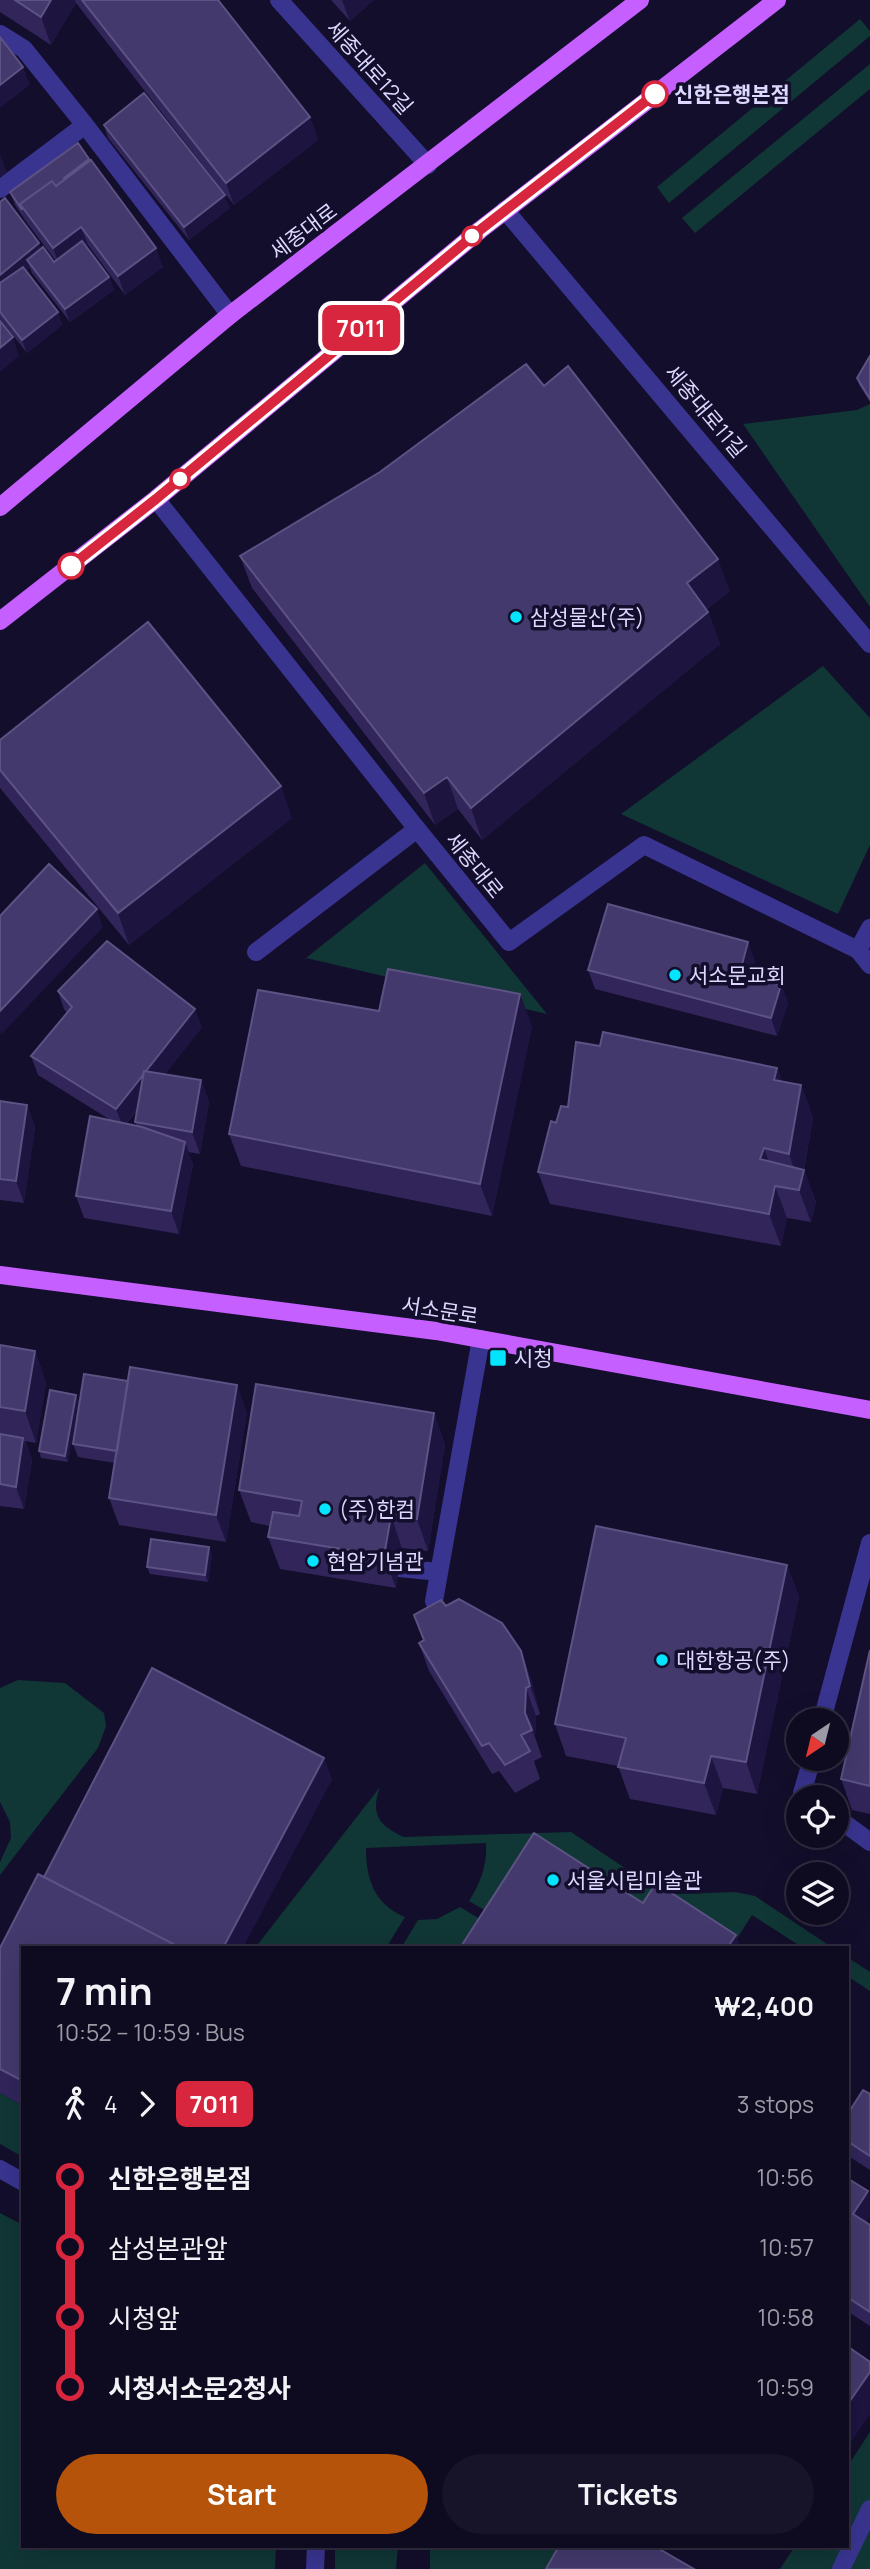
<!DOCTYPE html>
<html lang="en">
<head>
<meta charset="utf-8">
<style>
  body { margin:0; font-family:Manrope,"Noto Sans KR",sans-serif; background:#171329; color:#f1f3f6; height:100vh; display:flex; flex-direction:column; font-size:26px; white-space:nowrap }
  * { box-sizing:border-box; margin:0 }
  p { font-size:23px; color:#9b9aa5 }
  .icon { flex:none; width:38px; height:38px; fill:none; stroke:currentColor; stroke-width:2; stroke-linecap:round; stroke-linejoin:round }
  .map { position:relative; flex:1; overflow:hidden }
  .panel { position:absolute; left:21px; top:1946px; width:828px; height:602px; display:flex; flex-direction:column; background:#0e0a20; border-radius:0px; box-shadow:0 7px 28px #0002,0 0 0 2px #2e2b3e }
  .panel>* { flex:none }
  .badge { padding:0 14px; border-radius:10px; font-size:24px; line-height:46px }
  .needle { width:46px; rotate:215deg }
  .tools { position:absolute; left:786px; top:1708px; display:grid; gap:14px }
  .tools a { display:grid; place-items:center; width:63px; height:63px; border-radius:50%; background:#0e0a20; box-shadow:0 7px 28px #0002,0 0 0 2px #2e2b3e; font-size:35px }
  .map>.badge { position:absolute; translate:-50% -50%; box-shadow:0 0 0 4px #fff }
  .legs { display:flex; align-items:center; gap:10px; height:77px; padding:0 35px; font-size:23px }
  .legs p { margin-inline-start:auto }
  .summary { display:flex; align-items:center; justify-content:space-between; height:119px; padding:0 35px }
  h1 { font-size:38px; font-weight:700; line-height:52px }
  .cta { display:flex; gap:14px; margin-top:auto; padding:14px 35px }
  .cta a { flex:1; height:80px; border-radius:42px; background:#b45309; color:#fff; font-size:28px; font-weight:700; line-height:80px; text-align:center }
  .cta a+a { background:#171329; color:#f1f3f6 }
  ul { padding:0 35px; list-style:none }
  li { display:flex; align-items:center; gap:24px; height:70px; font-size:26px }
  li i { display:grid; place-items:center; width:10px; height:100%; margin:0 9px; background:currentColor }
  li i::after { content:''; width:18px; height:18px; margin:-9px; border:5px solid; border-radius:50%; background:#0e0a20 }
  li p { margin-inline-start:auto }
  li:first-child i { background:linear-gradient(#0000 50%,currentColor 0) }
  li:last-child i { background:linear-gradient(currentColor 50%,#0000 0) }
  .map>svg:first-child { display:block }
  .green { fill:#103635 }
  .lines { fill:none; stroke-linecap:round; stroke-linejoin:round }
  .service { stroke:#39348f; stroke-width:18 }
  .minor { stroke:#39348f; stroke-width:18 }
  .primary { stroke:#c55fff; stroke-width:18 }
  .wall { fill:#31255a; fill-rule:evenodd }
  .shaded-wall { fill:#1d1440 }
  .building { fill:#43396c; stroke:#5c5283; stroke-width:2 }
  .line-1-casing { stroke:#fff; stroke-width:16 }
  .line-1 { stroke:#d7263d; stroke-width:10 }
  .stop-1-dot { fill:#fff; stroke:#d7263d; stroke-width:3.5 }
  .poi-dot { fill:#04e4ff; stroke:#130e2b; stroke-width:2.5 }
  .labels { text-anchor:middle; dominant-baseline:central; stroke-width:7; stroke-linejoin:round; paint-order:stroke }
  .street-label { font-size:21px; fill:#ddd8ff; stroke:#130e2b }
  .stop-label { font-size:21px; font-weight:bold; fill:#ddd8ff; stroke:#130e2b; text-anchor:start }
  .poi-label { font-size:21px; fill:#ddd8ff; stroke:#130e2b; text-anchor:start }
</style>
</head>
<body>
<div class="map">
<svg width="870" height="2569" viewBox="0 0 870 2569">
  <rect width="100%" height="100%" fill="#130e2b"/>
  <path class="green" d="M860,19L870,31V36L669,203L657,187Z
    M870,64V89L695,233L682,218Z
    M870,404V607L743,424L857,410Z
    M823,666L870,718V845L838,914L621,814Z
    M425,863L547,1014L306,958Z
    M18,1680L65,1683L104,1713L106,1726L98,1748L0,1875V1862L11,1838L10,1822L0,1802V1688Z
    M380,1787C370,1814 379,1826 404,1837L571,1832L655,1888L676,1894L735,1892L755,1896L833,1948H803L752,1915L731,1948L500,1919L469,1901C481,1882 487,1865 486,1843L366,1848C366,1879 374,1904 405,1917L386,1948H255Z
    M460,1907L495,1928L482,1948H401L418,1920L437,1919Z
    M847,1957L870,1972V1991L847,1976Z
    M0,2093L23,2106V2157L0,2144Z
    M0,2213L23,2225V2546H276L275,2569H0Z
    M870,2432V2569H780L795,2546H847V2467Z
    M335,2546H398L396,2569H335Z
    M430,2546H584L571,2569H430Z"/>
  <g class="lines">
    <path class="service" d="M0,34L24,49L85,125
      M0,189L85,125L230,315
      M256,952L417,829L509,942L644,845L858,950
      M399,1568L439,1572
      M434,1601L481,1339
      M822,1720L870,1543
      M809,1797L802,1793L812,1759
      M836,1817L870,1842"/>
    <path class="minor" d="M279,0L428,165
      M505,210L870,644
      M156,499L417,829
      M870,928L858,950L870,965
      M0,2169L23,2182
      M315,2569L316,2546
      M841,2569L870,2509"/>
    <path class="primary" d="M0,507L230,315L640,0
      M0,621L156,499L480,230L777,0
      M0,1275L436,1331L870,1410"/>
  </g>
  <path class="wall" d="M0,0H218L310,117L318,140L234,205L76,3L51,45L0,12Z
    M331,0H374L350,21Z
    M104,125L230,208L189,240L108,138Z
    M90,161L163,267L125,295L88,245L86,246L109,277L114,290L70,322L32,273L30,268L26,271L58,312L62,325L27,353L0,319V202L54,262L56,261L27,223L15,205L10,192Z
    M870,356V402L859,385L857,378Z
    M544,386L730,591L707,609L720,644L482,840L458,809L435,825L252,588L240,556Z
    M0,740L292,818L129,945L0,788Z
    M755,960L751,976L781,985L788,1003L777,1036L595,989L588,970Z
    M58,991L202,1027L165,1074L201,1080L209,1102L200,1154L188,1152L193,1164L179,1234L84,1218L76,1196L112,1121L38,1075L31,1056L67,1013L64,1009ZM138,1109L135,1122L137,1126L126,1124Z
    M379,1011L532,1026L492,1216L241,1166L229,1134Z
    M600,1046L777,1068L782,1082L801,1085L813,1118L804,1170L816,1202L811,1222L787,1218L781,1246L550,1204L538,1172L556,1123L568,1107Z
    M0,1101L27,1105L35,1127L24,1203L0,1200Z
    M0,1345L35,1351L46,1383L36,1443L25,1441L32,1460L24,1509L0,1506Z
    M79,1402L68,1462L41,1458L39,1451Z
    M247,1412L226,1542L119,1525L109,1498L115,1463L78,1457L73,1444Z
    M434,1413L445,1445L428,1551L402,1548L396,1588L280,1569L268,1537L270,1526L251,1522L239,1490Z
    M212,1554L208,1582L150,1574L147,1567Z
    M787,1565L799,1597L757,1794L723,1788L716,1815L630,1799L618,1766L566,1756L555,1724Z
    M446,1606L521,1651L531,1679L540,1714L536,1716L535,1737L542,1757L534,1761L540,1779L515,1793L499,1771L492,1774L429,1671L419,1643L423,1640L414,1615Z
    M870,1650V1814L852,1810L841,1779Z
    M324,1758L332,1780L23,1948V2106L0,2093V1948L44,1877Z
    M870,2094V2170L847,2155V2115Z
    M847,2178L870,2217L866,2222L870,2225V2326L847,2311Z"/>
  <path class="shaded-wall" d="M51,0H75L76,3L51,45L41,17Z
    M342,0H374L350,21Z
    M23,67L30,85L0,108V85Z
    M310,117L318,140L234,205L226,183Z
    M0,154L7,172L0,178Z
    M89,159L94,172L62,205L64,178Z
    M225,195L230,208L189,240L184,227Z
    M81,227L88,245L60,266L53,248Z
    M39,243L44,256L27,260L30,268L0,291V275Z
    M156,248L163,267L125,295L118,276Z
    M109,277L114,290L70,322L65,309Z
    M58,312L62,325L27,353L22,340Z
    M13,337L19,356L0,372V348Z
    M718,559L730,591L699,615L687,583Z
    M708,612L720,644L482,840L471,808Z
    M447,777L458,809L435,825L424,793Z
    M281,786L292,818L129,945L118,913Z
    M97,909L103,927L1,1035L0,1031V1011Z
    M748,942L755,960L746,991L740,972Z
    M781,985L788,1003L777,1036L771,1018Z
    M520,994L532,1026L492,1216L480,1184Z
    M195,1009L202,1027L123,1127L116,1109Z
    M777,1068L789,1100L774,1080Z
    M201,1080L209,1102L200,1154L192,1132Z
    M801,1085L813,1118L803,1173L804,1170L816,1202L811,1222L799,1190L800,1185L789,1154Z
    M27,1105L35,1127L24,1203L16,1181Z
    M185,1142L193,1164L179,1234L171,1211Z
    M764,1148L775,1180L760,1159Z
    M775,1186L787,1218L781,1246L769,1214Z
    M35,1351L46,1383L36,1443L25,1411Z
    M237,1385L247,1412L226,1542L216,1515Z
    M76,1395L79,1402L68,1462L65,1456Z
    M434,1413L445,1445L428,1551L417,1519Z
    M23,1438L32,1460L24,1509L16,1487Z
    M391,1516L402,1548L396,1588L384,1556Z
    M209,1547L212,1554L208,1582L205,1575Z
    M787,1565L799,1597L757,1794L746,1762Z
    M521,1651L531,1679L540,1714L530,1686Z
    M526,1688L536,1716L535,1737L525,1713Z
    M711,1756L723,1788L716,1815L704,1783Z
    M324,1758L332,1780L243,1948H223Z
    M736,1935L741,1948H727Z
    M868,2191L870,2198V2217L860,2232L853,2214Z
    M870,2372V2414L847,2448V2405Z"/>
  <path class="building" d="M15,0H51L41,17Z
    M82,0H218L310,117L226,183Z
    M0,37L23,67L0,85Z
    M144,93L225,195L184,227L104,125Z
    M78,143L89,159L64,178L65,179L56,186L52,181L20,204L22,210L10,192Z
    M91,160L156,248L118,276L81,227L53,248L20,204L52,181L56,186Z
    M5,198L39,243L0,275V202Z
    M82,241L109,277L65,309L27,260L43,247L54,262Z
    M23,267L58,312L22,340L0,312V283Z
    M0,321L13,337L0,348Z
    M870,356V399L857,378Z
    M526,364L544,386L568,366L718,559L687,583L708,612L471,808L447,777L424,793L240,556L380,472Z
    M148,622L281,786L118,913L0,770V740Z
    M49,864L97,909L0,1011V916Z
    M608,904L748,942L740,972L781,985L771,1018L588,970Z
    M107,941L195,1009L146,1071H144L143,1075L116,1109L31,1056L72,1007L58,991Z
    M388,969L520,994L480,1184L229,1134L258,990L379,1011Z
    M603,1032L777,1068L774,1080L801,1085L789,1154L764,1148L760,1159L804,1170L799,1190L775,1186L769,1214L538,1172L551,1121L556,1123L561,1106L568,1107L576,1042L600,1046Z
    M144,1071L201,1080L192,1132L135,1122Z
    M0,1101L27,1105L16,1181L0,1179Z
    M90,1116L142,1127L185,1142L171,1211L76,1196Z
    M0,1345L35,1351L25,1411L0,1407Z
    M130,1367L237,1385L216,1515L109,1498Z
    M84,1374L128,1381L117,1451L73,1444Z
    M256,1384L434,1413L417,1519L391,1516L384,1556L268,1537L273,1512L299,1516L302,1501L239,1490Z
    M50,1390L76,1395L65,1456L39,1451Z
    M0,1434L23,1438L16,1487L0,1484Z
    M596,1526L787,1565L746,1762L711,1756L704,1783L618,1767L626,1738L555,1724Z
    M151,1539L209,1547L205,1575L147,1567Z
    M459,1599L502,1623L521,1651L530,1686L526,1688L525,1713L532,1730L521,1735L530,1751L505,1765L489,1743L482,1746L419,1643L424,1640L414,1615L441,1600L446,1606Z
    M870,1650V1786L841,1779Z
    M152,1668L324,1758L223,1948H181L44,1877Z
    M534,1833L643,1903L656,1883L736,1935L727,1948H460Z
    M38,1874L181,1948H23V2081L0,2069V1948Z
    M863,2090L870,2094V2156L847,2141V2115Z
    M847,2178L868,2191L853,2214L870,2225V2312L847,2297Z
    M847,2346L870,2362V2372L847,2405Z
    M559,2546H654L694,2569H546Z"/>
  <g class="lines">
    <g class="line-1-casing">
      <path id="line-1" d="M71,566L156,499L480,230L655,94"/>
    </g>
    <use href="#line-1" class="line-1"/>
  </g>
  <g class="stop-1-dot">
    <circle cx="655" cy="94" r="12"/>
    <circle cx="472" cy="236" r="9"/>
    <circle cx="180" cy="479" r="9"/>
    <circle cx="71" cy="566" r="12"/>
  </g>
  <g class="poi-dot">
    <circle cx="516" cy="617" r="7"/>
    <circle cx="675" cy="975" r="7"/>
    <rect x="489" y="1349" width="18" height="18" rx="3.5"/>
    <circle cx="325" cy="1509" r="7"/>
    <circle cx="313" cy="1561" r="7"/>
    <circle cx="662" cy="1660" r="7"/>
    <circle cx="553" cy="1880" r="7"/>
  </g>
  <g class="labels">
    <g class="street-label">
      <text transform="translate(370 67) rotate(48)">세종대로12길</text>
      <text transform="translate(303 231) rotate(-37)">세종대로</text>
      <text transform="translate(706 411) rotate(50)">세종대로11길</text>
      <text transform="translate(475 865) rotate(51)">세종대로</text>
      <text transform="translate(440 1310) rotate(9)">서소문로</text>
    </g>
    <g class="stop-label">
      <text x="674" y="94">신한은행본점</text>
    </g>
    <g class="poi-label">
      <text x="530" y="617">삼성물산(주)</text>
      <text x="689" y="975">서소문교회</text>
      <text x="514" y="1358">시청</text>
      <text x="339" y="1509">(주)한컴</text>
      <text x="327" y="1561">현암기념관</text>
      <text x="676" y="1660">대한항공(주)</text>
      <text x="567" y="1880">서울시립미술관</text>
    </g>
  </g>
</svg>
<div class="tools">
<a><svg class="needle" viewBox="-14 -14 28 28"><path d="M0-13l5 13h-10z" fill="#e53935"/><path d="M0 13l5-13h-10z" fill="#9b9aa5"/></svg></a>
<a><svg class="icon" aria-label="locate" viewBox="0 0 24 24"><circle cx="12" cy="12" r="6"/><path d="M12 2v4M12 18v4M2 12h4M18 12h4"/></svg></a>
<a><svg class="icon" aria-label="layers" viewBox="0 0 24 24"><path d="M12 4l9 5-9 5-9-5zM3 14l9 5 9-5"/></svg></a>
</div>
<b class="badge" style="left:361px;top:328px;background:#d7263d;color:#fff">7011</b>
<section class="panel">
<div class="summary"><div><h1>7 min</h1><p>10:52 – 10:59 · Bus</p></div><b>₩2,400</b></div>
<div class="legs"><svg class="icon" aria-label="walk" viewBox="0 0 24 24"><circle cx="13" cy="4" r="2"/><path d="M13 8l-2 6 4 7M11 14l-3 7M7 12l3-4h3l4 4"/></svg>4<svg class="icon" aria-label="forward" viewBox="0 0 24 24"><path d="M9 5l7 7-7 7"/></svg><b class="badge" style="background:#d7263d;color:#fff">7011</b><p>3 stops</p></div>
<ul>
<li><i style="color:#d7263d"></i><b>신한은행본점</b><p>10:56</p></li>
<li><i style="color:#d7263d"></i><span>삼성본관앞</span><p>10:57</p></li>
<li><i style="color:#d7263d"></i><span>시청앞</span><p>10:58</p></li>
<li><i style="color:#d7263d"></i><b>시청서소문2청사</b><p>10:59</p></li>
</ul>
<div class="cta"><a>Start</a><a>Tickets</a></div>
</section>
</div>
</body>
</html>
